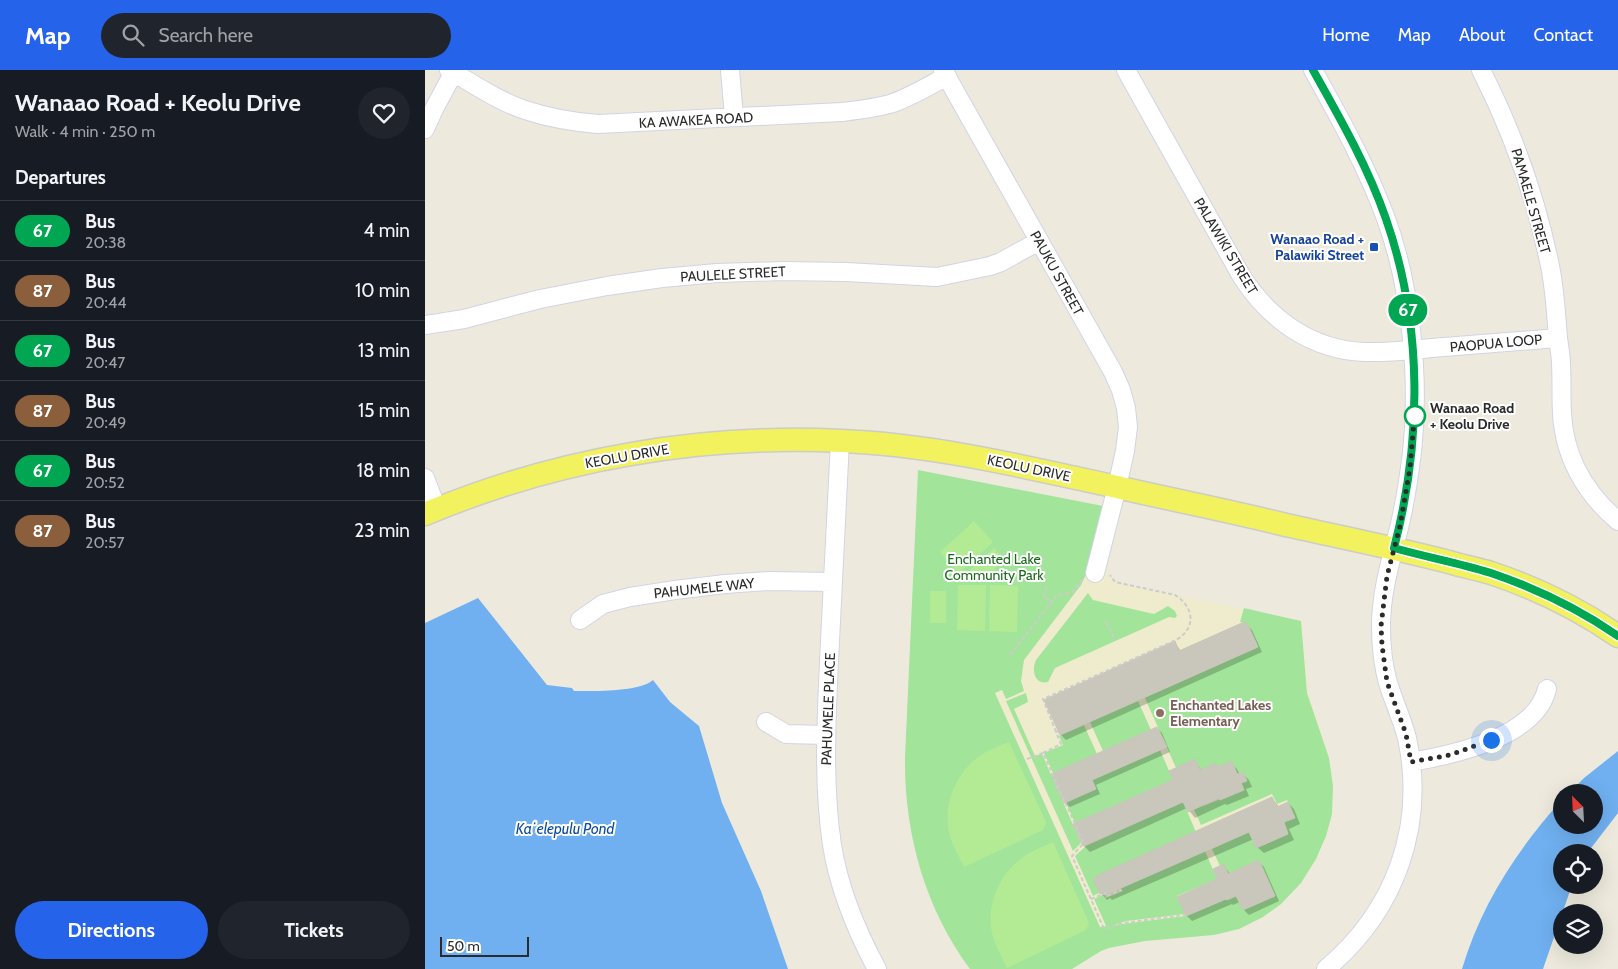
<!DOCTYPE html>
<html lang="en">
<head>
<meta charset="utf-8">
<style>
  body { margin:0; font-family:Cabin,sans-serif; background:#20242c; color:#f1f3f6; height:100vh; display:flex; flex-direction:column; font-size:19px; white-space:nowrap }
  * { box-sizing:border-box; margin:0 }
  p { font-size:16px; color:#9ea1a6 }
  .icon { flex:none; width:28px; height:28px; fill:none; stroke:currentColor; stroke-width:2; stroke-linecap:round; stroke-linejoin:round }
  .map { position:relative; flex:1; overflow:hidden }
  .side { display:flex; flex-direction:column; background:#171b24; width:425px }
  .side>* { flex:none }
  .badge { padding:0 10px; border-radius:16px; font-size:18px; line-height:32px }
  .needle { width:32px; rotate:336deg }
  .tools { position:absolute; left:1128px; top:714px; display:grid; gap:10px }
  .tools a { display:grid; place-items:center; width:50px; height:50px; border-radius:50%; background:#171b24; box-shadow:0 5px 20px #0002; font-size:25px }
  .scale { position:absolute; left:15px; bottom:12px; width:89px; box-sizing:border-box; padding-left:5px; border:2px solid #2b2b2b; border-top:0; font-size:14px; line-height:18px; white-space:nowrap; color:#2b2b2b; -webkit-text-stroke:4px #fff; paint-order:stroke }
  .you { position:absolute; width:25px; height:25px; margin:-12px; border:4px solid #fff; border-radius:50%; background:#1a73e8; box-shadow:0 0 0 8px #1a73e833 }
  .map>.badge { position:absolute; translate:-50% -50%; box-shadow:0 0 0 2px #fff }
  h2 { padding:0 15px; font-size:19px; line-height:45px }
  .round { display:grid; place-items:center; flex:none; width:52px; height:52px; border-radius:26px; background:#20242c }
  .overview { display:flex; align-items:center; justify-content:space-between; height:85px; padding:0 15px }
  h1 { font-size:24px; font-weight:700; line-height:38px }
  .cta { display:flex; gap:10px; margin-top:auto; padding:10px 15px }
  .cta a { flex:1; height:58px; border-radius:30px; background:#2563eb; color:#fff; font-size:20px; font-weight:700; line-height:58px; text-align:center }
  .cta a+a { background:#20242c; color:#f1f3f6 }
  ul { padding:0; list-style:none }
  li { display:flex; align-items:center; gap:15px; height:60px; padding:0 15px; border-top:1px solid #363941 }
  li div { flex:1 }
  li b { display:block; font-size:19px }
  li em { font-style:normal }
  li .badge { min-width:55px; font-weight:700; text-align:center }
  header { display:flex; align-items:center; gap:30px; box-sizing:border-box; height:70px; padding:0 25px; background:#2563eb; color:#fff }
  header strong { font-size:24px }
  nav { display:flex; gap:28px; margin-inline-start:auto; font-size:18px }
  .search { width:350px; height:45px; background:#20242c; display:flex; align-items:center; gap:12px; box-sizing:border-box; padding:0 18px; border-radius:28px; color:#9ea1a6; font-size:19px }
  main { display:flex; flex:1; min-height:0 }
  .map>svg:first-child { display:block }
  .education { fill:#efeccd }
  .green { fill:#a2e49a }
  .pitch { fill:#b3eb95 }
  .water { fill:#70b0f0 }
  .shadow { fill:#0003 }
  .building { fill:#c9c7bc; stroke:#c9c6b7 }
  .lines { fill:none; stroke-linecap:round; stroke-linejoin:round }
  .minor-casing { stroke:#d3d3e4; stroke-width:20 }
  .major-casing { stroke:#ccc; stroke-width:25 }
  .path { stroke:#ccc; stroke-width:2; stroke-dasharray:4 2.5; stroke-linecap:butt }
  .minor { stroke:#fff; stroke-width:18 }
  .major { stroke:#f2f15e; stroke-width:22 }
  .line-casing { stroke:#fff; stroke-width:11 }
  .line { stroke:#00a651; stroke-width:8 }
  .walk { stroke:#2b2b2b; stroke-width:5; stroke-dasharray:0 9 }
  .transit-dot { fill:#1a4fb4; stroke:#fff; stroke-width:2 }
  .stop-dot { fill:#fff; stroke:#00a651; stroke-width:2.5 }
  .education-dot { fill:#8d6e63; stroke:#fff; stroke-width:2 }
  .labels { text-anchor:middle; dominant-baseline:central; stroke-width:4; stroke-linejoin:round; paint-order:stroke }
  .street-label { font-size:14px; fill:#2b2b2b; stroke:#fff }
  .transit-label { font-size:14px; font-weight:bold; fill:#164399; stroke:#fff; text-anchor:end }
  .stop-label { font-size:14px; font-weight:bold; fill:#2b2b2b; stroke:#fff; text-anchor:start }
  .park-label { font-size:14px; fill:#1a6a1c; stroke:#fff }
  .education-label { font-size:14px; font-weight:bold; fill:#785e54; stroke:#fff; text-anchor:start }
  .water-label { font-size:15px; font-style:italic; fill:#0c4b9e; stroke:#fff }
</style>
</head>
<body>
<header>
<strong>Map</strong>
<div class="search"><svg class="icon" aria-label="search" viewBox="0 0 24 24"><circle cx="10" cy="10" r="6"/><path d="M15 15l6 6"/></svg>Search here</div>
<nav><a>Home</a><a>Map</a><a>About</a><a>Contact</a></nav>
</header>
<main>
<section class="side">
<div class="overview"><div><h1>Wanaao Road + Keolu Drive</h1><p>Walk · 4 min · 250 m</p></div><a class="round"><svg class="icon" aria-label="heart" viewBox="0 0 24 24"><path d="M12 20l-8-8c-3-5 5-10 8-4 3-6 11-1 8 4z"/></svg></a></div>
<h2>Departures</h2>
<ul>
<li><span class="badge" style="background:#00a651;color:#fff">67</span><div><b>Bus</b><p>20:38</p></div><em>4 min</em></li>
<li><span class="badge" style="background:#8b5e3c;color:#fff">87</span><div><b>Bus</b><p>20:44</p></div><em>10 min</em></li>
<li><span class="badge" style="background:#00a651;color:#fff">67</span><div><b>Bus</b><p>20:47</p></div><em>13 min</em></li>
<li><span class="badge" style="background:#8b5e3c;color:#fff">87</span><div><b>Bus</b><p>20:49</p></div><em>15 min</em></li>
<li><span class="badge" style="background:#00a651;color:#fff">67</span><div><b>Bus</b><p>20:52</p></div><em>18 min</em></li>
<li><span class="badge" style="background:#8b5e3c;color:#fff">87</span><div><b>Bus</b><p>20:57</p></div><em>23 min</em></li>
</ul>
<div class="cta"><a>Directions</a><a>Tickets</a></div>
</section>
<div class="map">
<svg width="1193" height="899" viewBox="0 0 1193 899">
  <rect width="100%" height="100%" fill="#edeadd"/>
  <path class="education" d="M695,440L682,494L683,503L688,512L876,551L883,622L904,688L908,716L907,744L901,766L891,789L876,813L856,834L838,847L814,859L720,871L684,878L570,623L597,611L596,604L599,590L656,515Z"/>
  <path class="green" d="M493,400L678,436L663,500L656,515L599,590L596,611L599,621L581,629L577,620L570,623L675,857L681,856L669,829L679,824L681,828L698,821L696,818L780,781L792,809L752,826L760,844L701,851L689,855L761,846L801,829L802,830L811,826L818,840L850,826L834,790L803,804L799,795L795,796L787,779L824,762L832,778L863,764L859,752L870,747L862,730L852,734L847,724L776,755L758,715L778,736L819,720L816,713L822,710L812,704L807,692L756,709L707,599L720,593L733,622L833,577L822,554H820L818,552H815L819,538L876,551L882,623L904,688L908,716L907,744L901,766L891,789L876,813L856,834L838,847L814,859L789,865L720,871L684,878L676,881L647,899H545C500,838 479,763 480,687Z
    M663,523L668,530L729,544L743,536L750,541L752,546L750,548L744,547L630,598L623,612C610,615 606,601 611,590Z
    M601,623L603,632L589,639L610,686L617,684L656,773L648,781L581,631Z
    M713,631L726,660L678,681L665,652Z
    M659,655L672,684L628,703L619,683L638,675L634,666Z
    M735,680L748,710L650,753L641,733L671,719L667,710Z
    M758,732L771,762L669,809L674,823L668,826L650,786L661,776Z"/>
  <path class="pitch" d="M549,451L568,472L534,503L515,482Z
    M569,478L579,490L556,512L545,500Z
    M533,515H561L560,561L532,560Z
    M565,515L593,516L592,562L564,561Z
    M505,521H521V553H505Z
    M584,672L621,752L618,760L539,797C535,788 529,779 526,769C516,740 529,705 553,687C563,680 574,676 584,672Z
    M628,772L664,853L661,860L582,898C578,889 572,879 569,870C559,841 572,806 597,788C606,781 617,777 628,772Z"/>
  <path class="water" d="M53,528L122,615L147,618L149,621H153C170,621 215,622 228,610L245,632L274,656L297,733L336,821L363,899H0V553Z
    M1193,681V743L1163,782H1136V815H1147L1118,899H1037C1056,835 1091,781 1136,731V755H1169V722H1145L1159,708Z"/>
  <path class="shadow" d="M822,555L827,560L837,582L641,670L636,665L621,631L750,573L756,581Z
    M732,658L737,663L745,682L671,715L675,724L645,737L640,733L628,705Z
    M770,691L777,701L791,695L794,698L806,693L812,699L815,705L818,704L824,710L827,717L821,719L824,726L802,735L800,734L770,748L762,738L665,782L659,776L650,755L750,710Z
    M847,728L854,737L863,733L869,739L875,754L864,759L869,770L839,783L832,777L829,769L687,830L685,828L682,830L676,823Z
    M834,792L839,797L854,831L824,845L819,840L815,832L808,835L807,834L767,851L762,846L754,827L794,809L799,796L805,804Z"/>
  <path class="building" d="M819,552L820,554L822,553L833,577L635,665L619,630L750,571L754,581Z
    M732,657L742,677L667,710L671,719L639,733L626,704Z
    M770,689L775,700L791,693L793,697L807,691L812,704L818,702L822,711L816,713L819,720L795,730L794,728L763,742L758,732L658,776L648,754L748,710L744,701Z
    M847,727L852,737L863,732L870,748L859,752L863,764L831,778L824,762L680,825L679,822L675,824L668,809L672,808L671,806Z
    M834,790L850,826L818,840L811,826L802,830L801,829L761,846L752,827L792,809L788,799L799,794L803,804Z"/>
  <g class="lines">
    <g class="minor-casing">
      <path id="minor" d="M24,0C49,14 73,31 100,40C124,48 148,52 173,54L417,42C434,40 452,38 468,33C487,26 504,16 522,6
        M305,0L309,47
        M518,0L688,302L696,320L701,338L703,357L700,381L692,417L670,503
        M701,0L817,207C845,250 887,280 939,282C966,283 993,279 1019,277C1057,274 1095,271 1133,268
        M888,0C914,47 941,95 960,146C986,215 995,309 987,382C984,407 980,433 974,458C966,490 956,522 956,556C956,575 958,595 963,613C969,632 977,649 982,668C1001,757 970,841 901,899
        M1056,0C1088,63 1111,127 1125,196C1130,220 1131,244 1133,268C1134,276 1136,285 1136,294C1137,310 1136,327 1137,343C1139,386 1160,423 1193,451
        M0,59L9,39L30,0
        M0,255L39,249L115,229L182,216L237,208L292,203L358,201L421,202L512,207L565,196L576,192L614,171
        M415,371C412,438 408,504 405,571C402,639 397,707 407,775C414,819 431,860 452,899
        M0,408L12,439
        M155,550L178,534L205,527L250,520L300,514L344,511L408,512
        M341,652L361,664L401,665
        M986,692C1027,685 1110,668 1122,619"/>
    </g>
    <g class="major-casing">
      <path id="major" d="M0,444C131,389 276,364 417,371C511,375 600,397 692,417C748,430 805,441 861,455C915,467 970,478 1024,492C1037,496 1052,499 1066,503C1111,518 1154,539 1193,566"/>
    </g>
    <path class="path" d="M621,517L619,527L626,532
      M681,552L690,570
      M585,585L632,525L648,522L657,509
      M631,662L618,629L751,570C772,558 769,537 750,525L690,512L685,505
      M618,683L636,674L631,662L633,661
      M602,689L618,683L658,772L657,775L647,786L679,859L698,853L760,845
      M666,829L680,823L681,826L696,820"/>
    <use href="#minor" class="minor"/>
    <use href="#major" class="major"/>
  </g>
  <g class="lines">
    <g class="line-casing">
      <path id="line" d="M888,0C915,48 943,97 961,149C998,255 997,371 969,478C1001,487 1034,493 1066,503C1110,518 1154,539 1193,566"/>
    </g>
    <use href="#line" class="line"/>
    <path class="walk" d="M990,346V339L985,398L975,456L962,506L956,556L957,575L962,612L981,664L986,692L1025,685L1066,670"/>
  </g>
  <rect class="transit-dot" x="944" y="172" width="10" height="10" rx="2.5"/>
  <circle class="stop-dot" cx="990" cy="346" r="10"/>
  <circle class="education-dot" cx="735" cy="643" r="5"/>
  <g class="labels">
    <g class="street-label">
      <text transform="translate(271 50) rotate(-3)">KA AWAKEA ROAD</text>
      <text transform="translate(1106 131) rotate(74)">PAMAELE STREET</text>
      <text transform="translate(801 176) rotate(59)">PALAWIKI STREET</text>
      <text transform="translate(632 203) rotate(61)">PAUKU STREET</text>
      <text transform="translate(308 204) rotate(-3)">PAULELE STREET</text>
      <text transform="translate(1071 273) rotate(-5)">PAOPUA LOOP</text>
      <text transform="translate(202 386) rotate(-10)">KEOLU DRIVE</text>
      <text transform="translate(604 398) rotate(12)">KEOLU DRIVE</text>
      <text transform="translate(279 518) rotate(-6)">PAHUMELE WAY</text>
      <text transform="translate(403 639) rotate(-88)">PAHUMELE PLACE</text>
    </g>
    <g class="transit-label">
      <text x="939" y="169">Wanaao Road +<tspan x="939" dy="16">Palawiki Street</tspan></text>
    </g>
    <g class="stop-label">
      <text x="1005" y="338">Wanaao Road<tspan x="1005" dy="16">+ Keolu Drive</tspan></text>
    </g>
    <g class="park-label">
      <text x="569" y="489">Enchanted Lake<tspan x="569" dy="16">Community Park</tspan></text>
    </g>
    <g class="education-label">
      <text x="745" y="635">Enchanted Lakes<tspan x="745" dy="16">Elementary</tspan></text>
    </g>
    <g class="water-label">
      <text x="140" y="759">Kaʻelepulu Pond</text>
    </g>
  </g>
</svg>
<div class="tools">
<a><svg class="needle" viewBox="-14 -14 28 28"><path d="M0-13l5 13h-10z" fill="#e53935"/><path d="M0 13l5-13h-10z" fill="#9ea1a6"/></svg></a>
<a><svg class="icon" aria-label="locate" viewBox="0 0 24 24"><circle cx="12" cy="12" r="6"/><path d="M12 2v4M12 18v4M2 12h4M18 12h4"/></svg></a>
<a><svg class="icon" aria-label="layers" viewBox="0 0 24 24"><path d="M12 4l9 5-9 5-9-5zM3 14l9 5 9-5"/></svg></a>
</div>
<div class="scale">50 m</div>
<div class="you" style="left:1066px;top:670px"></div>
<b class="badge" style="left:983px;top:240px;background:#00a651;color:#fff">67</b>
</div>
</main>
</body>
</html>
